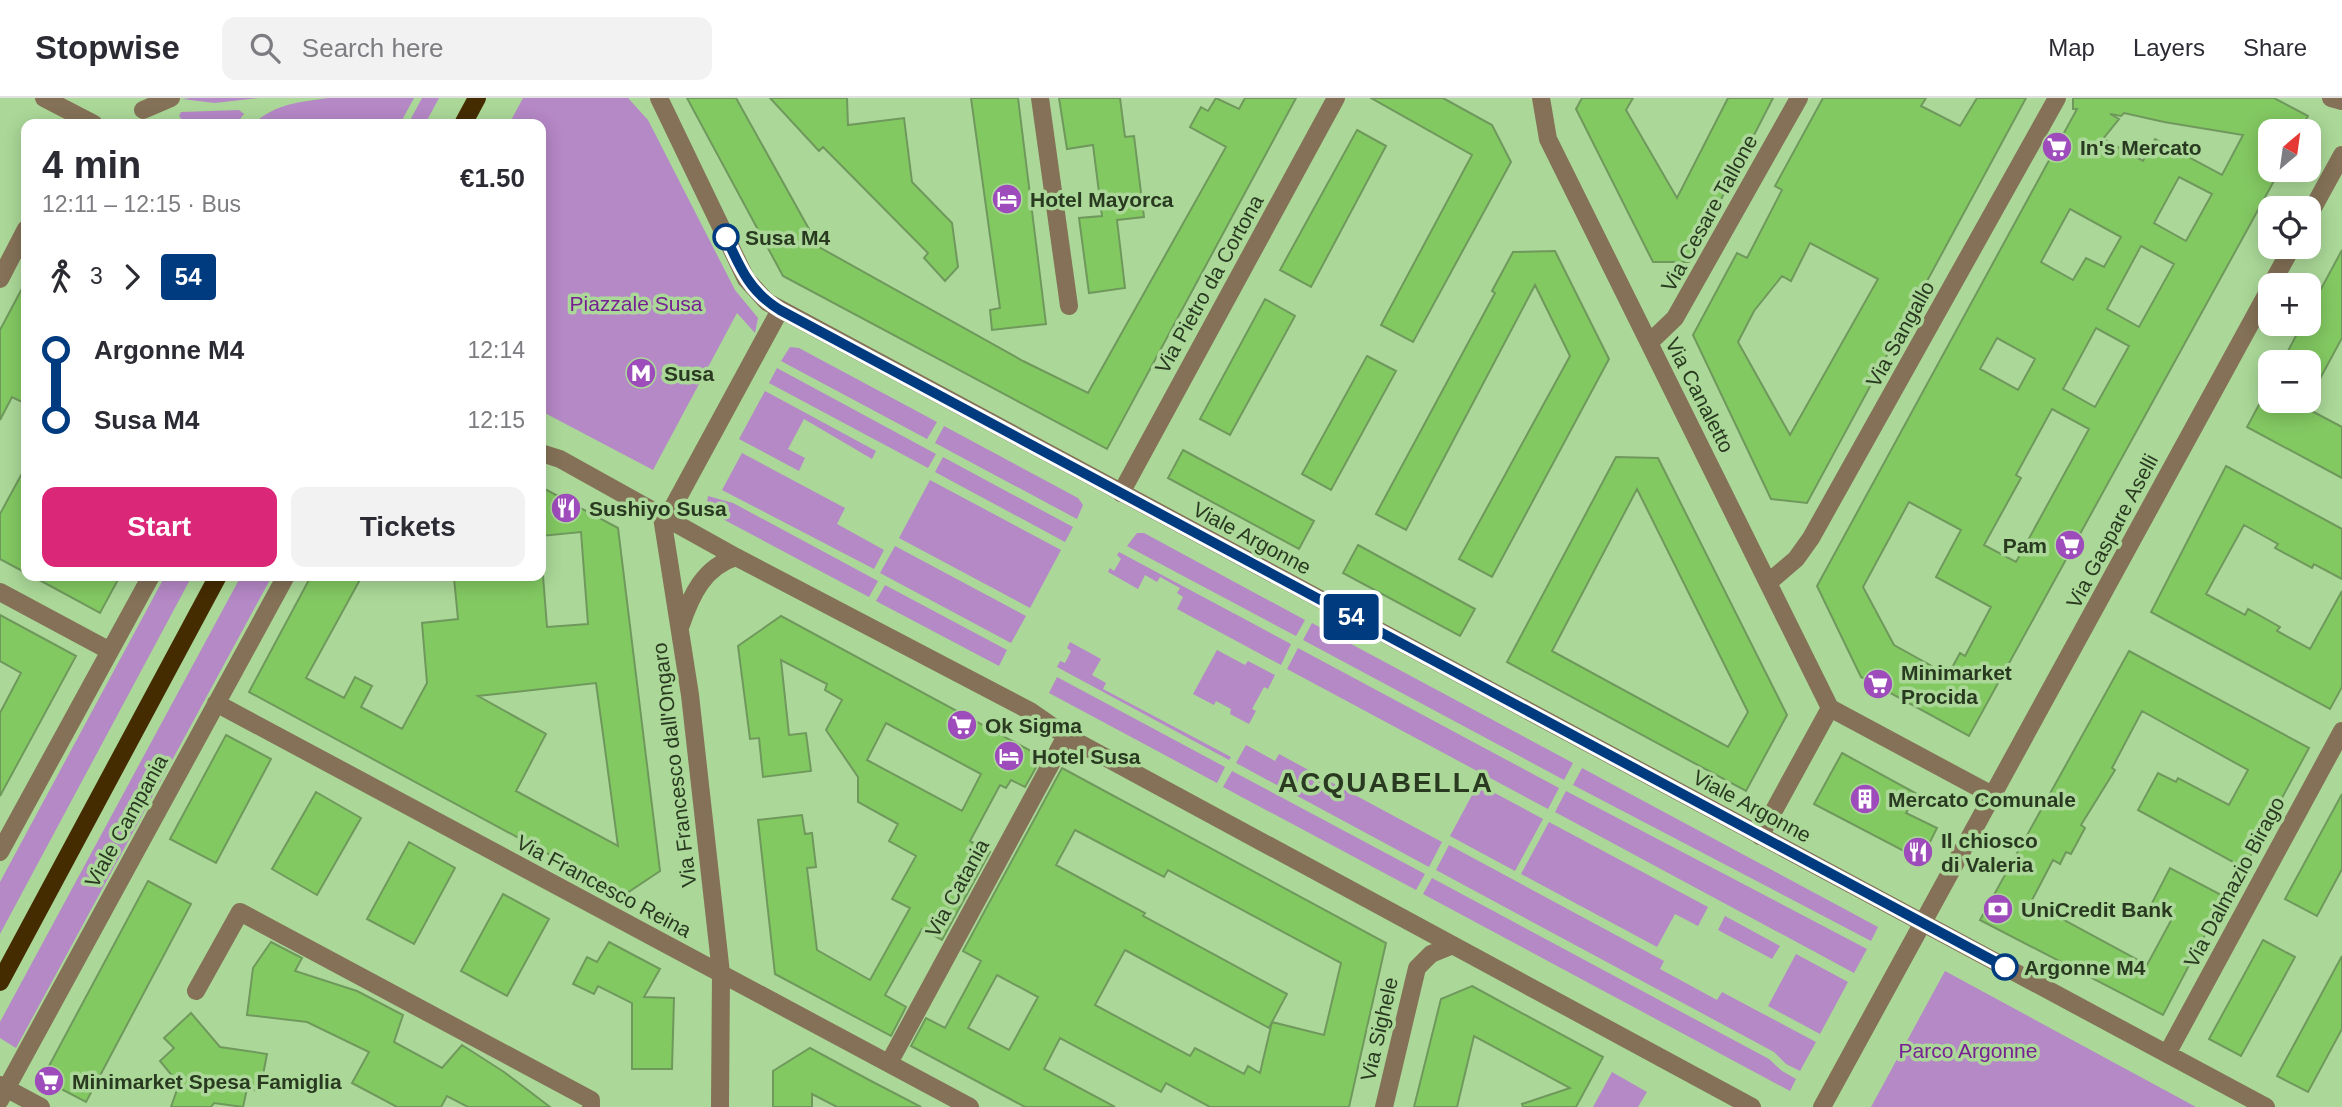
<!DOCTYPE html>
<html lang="en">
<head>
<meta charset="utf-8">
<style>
  body { margin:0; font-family:Helvetica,sans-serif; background:#f2f2f3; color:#2b2b33; height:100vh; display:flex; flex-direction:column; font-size:26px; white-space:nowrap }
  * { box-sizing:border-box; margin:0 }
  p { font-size:23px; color:#7c7c81 }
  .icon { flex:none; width:38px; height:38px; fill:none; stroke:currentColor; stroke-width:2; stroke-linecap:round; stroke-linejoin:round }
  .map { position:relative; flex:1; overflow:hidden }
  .panel { position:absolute; left:21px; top:21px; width:525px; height:462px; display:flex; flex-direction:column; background:#fff; border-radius:14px; box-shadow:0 4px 18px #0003 }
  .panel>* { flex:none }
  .badge { padding:0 14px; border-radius:5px; font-size:24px; line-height:46px }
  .needle { width:46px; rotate:29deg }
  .controls { position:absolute; left:2258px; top:21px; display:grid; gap:14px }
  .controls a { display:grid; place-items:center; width:63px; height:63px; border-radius:14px; background:#fff; box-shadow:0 4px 18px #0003; font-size:35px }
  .map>.badge { position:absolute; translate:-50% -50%; box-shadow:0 0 0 4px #fff }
  .legs { display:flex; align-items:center; gap:10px; height:77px; padding:0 21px; font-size:23px }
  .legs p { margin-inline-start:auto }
  .overview { display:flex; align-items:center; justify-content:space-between; height:119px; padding:0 21px }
  h1 { font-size:38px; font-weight:800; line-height:52px }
  .primary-button { display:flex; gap:14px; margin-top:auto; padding:14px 21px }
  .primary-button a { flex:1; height:80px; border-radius:14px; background:#db2777; color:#fff; font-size:28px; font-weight:800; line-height:80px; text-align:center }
  .primary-button a+a { background:#f2f2f3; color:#2b2b33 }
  ul { padding:0 21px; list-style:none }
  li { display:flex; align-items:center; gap:24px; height:70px; font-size:26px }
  li i { display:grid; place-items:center; width:10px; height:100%; margin:0 9px; background:currentColor }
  li i::after { content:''; width:18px; height:18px; margin:-9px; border:5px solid; border-radius:50%; background:#fff }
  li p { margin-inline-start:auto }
  li:first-child i { background:linear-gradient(#0000 50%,currentColor 0) }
  li:last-child i { background:linear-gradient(currentColor 50%,#0000 0) }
  header { display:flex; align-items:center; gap:42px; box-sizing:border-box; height:98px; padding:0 35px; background:#fff; border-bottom:2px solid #e1e1e2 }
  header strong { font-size:33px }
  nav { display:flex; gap:38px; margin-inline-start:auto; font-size:24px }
  .search { width:490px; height:63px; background:#f2f2f3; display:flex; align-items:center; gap:18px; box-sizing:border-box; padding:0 24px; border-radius:14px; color:#7c7c81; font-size:26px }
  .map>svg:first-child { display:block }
  .green { fill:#b588c6 }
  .building { fill:#83c962; stroke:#6f995c; stroke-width:2; fill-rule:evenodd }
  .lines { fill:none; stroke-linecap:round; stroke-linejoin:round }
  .minor { stroke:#847157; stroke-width:18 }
  .major { stroke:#452c00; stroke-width:18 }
  .line-1-casing { stroke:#fff; stroke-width:16 }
  .line-1 { stroke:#003b80; stroke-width:10 }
  .stop-1-dot { fill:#fff; stroke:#003b80; stroke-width:3.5 }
  .labels { text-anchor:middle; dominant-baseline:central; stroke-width:7; stroke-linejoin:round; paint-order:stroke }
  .poi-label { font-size:21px; font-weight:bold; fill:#293a21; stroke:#abd898; text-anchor:start }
  .street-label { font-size:21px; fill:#293a21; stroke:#abd898 }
  .stop-label { font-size:21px; font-weight:bold; fill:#293a21; stroke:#abd898; text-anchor:start }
  .park-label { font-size:21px; fill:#772093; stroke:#abd898 }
  .district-label { font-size:28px; font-weight:bold; letter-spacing:2px; fill:#293a21; stroke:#abd898 }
</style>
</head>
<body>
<header>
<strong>Stopwise</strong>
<div class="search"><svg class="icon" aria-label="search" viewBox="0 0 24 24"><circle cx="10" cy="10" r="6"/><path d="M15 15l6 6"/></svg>Search here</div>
<nav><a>Map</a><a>Layers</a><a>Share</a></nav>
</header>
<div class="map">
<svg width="2342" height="1009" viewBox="0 0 2342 1009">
  <rect width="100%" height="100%" fill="#abd898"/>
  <path class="green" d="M191,0H259L215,5L182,1Z
    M328,0H414L400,26H253C275,6 299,4 328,0Z
    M422,0H439L425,26H408Z
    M523,0H628L648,22L735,192L758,220L755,235L737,215L653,372L541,313V26H509Z
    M239,12L244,16L236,26H186L179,18L181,14Z
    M790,249L799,250L937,324L927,341L781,263Z
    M777,270L936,356L928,370L769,285Z
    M765,293L876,353L872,361L804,321L788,351L805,360L799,373L739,341Z
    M944,328L1078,400L1083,407L1077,421L935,345Z
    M742,355L845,410L837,426L884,452L874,471L722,392Z
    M943,359L1073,429L1065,444L935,374Z
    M930,382L1061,452L1030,510L899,440Z
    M708,398L733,405L878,483L869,499L706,412Z
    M1137,435H1144L1305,522L1296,538L1127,448Z
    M895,448L1026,518L1011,545L880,475Z
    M1119,454L1291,546L1281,567L1177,511L1183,499L1177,495L1180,490L1160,479L1157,484L1145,477L1138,491L1108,474L1110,470L1114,473L1121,461L1117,457Z
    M165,478H192L0,836V784Z
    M241,478H272L16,950L0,940V924Z
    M885,487L1007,552L999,568L876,503Z
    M1312,525L1573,665L1564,682L1303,542Z
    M1070,544L1101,561L1092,577L1106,585L1103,591L1231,659L1229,662L1057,569L1060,563L1065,565L1071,553L1067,550Z
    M1298,550L1559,690L1548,711L1287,571Z
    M1217,552L1245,567L1248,563L1275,577L1268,591L1264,589L1252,611L1256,613L1249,626L1230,616L1231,611L1216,603L1214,607L1193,596Z
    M1057,579L1225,669L1217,685L1049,595Z
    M1246,647L1275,663L1279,656L1442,744L1429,769L1236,665Z
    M1582,670L1878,829L1871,843L1573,687Z
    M1232,673L1425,776L1416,792L1223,689Z
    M1478,686L1543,721L1515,773L1450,738Z
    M1566,693L1867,851L1854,875L1555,714Z
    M1549,724L1708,809L1698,828L1675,816L1657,849L1521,776Z
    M1449,747L1664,863L1660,871L1717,902L1722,894L1816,944L1800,973L1786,966L1774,954L1436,772Z
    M1432,780L1769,961L1782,973L1796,981L1790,993L1423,796Z
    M1725,818L1780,848L1772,861L1718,832Z
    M1796,856L1848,884L1820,936L1768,908Z
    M1945,873L2196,1009H1871Z
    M1612,974L1647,994L1638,1009H1593Z"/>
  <path class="building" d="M687,0H736L819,149L1023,263L1088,295L1226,49L1190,29L1201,9L1208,13L1216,0L1239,11L1245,0H1296L1107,351L783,178Z
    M770,0H847L848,27L904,20L912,84L952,125L958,169L945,183L924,160L928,155L823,49L819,53Z
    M971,0H1018L1046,226L992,232L990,212L1000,210Z
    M1059,0H1120L1125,39L1134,38L1144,119L1117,122L1125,190L1089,195L1079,120L1102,118L1093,47L1067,51Z
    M1371,0H1443L1492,27L1511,64L1413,244L1381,227L1472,57Z
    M1582,0H1633L1626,12L1677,100L1728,0H1773L1689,164H1653L1576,11Z
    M1823,0H1926L1921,8L1960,28L1977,0H2026L1807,405L1771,401L1693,237L1737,155L1747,160L1782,92L1775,88ZM1810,145L1878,181L1790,337L1738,244L1754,213L1782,178L1791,183Z
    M2073,0H2274L2308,18L2300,33H2270V72H2280L1969,638L1861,579L1817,488L2077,11H2073ZM2124,15L2164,24L2243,37L2222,77L2155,41L2143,63L2103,41L2119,21L2110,16L2121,18ZM2179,79L2212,96L2186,143L2154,125ZM2070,111L2121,139L2104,169L2086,160L2073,182L2041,164ZM2141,148L2174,166L2139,229L2107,211ZM2096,230L2129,248L2095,309L2063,291ZM1997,240L2035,261L2018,292L1980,271ZM2052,311L2089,331L2016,464L1984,447L2021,380L2016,377ZM1909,404L1961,432L1936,479L1991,509L1965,558L1960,555L1948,577L1894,547L1863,489Z
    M1357,32L1386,48L1311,189L1280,172Z
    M2342,152V240L2308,303V264L2288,253L2302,226H2308V215Z
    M1555,153L1609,261L1492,479L1459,461L1570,258L1535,187L1406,432L1376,416L1495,195L1492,193L1513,154Z
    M26,183V306L12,299L0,322V232Z
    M1265,201L1295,218L1230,337L1200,321Z
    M1367,258L1396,273L1331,392L1302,376Z
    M2261,303H2310L2306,310L2342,329V380L2247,329Z
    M1183,352L1314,423L1299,451L1168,380Z
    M1616,359L1658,360L1787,617L1746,693L1507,564ZM1637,391L1748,614L1728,649L1552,553Z
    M26,368V475L0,461V416Z
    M2226,368L2342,431V481L2314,466L2312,470L2275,450L2278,446L2244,427L2206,496L2245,517L2248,511L2280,529L2277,533L2310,551L2342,493V589L2330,611L2151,514Z
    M541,389L618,430L660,773L624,797L249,594L311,478H362L306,580L344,600L355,579L372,588L361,609L402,631L427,585L422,525L458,521L454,480L543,478L547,529L588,526L581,434L541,438ZM596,585L603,636L618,748L516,693L546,636L478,598Z
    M1358,447L1475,511L1460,538L1343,475Z
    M32,478H120L100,515Z
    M0,517L76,558L0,698V615L21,575L0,563Z
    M781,518L1042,659L1025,689L1011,682L1006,690L1000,687L970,743L990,754L942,842L922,831L885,897L906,909L891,938L775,876L758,722L802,717L805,736L812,735L816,769L807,770L817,852L870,882L910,810L892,801L916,758L889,743L898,726L858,704V679L826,632L842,602L825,592L827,586L781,562L789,637L806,635L811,673L763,679L759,640L750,641L738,548ZM886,625L981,676L962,713L867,662Z
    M2129,553L2309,650L2244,770L2138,712L2158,675L2176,684L2178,680L2229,707L2248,672L2142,613L2112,670L2115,672L2081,727L2085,730L2071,756L2066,754L2060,766L2053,762L2031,804L2147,867L2174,817L2152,805L2170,770L2225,799L2163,917L1980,822Z
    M226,637L271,661L216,765L170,741Z
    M1842,655L1917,696L1906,715L1937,730L1921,762L1814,706Z
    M1062,670L1386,845L1349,1009H1210L1166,985L1161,994L1060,940L1044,971L1115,1009H1025L911,948L926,920L945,930L981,863L963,853ZM1075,732L1164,779L1168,772L1341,865L1324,937L1272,924L1287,896L1143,818L1145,815L1056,767ZM1125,852L1269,930L1272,924L1260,975L1248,968L1244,976L1195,950L1190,958L1095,907ZM997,877L1038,899L1009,952L968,930Z
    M316,694L361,720L317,797L272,771Z
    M2342,696V771L2317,818L2285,801Z
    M409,744L455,770L414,846L367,821Z
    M148,783L191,806L86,1004L42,981Z
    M503,796L549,821L507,898L461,873Z
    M2263,842L2295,859L2241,958L2209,941Z
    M271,844L302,860L295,873L357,893L403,917L394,944L442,970L462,947L504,974L550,1009H468L447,998L441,1009H397L352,985L369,954L307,924L247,917L253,870Z
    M609,844L660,871L644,899L674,900L672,971H632V905L598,888L594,896L573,886L587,859L597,864Z
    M2342,858V931L2308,994L2277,978Z
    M1472,888L1603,959L1576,1009H1523L1522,1006L1570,990L1474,938L1457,1009H1414L1441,901Z
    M191,915L220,949L267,956L260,993L247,991L243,1009L214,1005L211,1009H171L179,986L160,963L174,950L164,940Z
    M810,950L871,983L921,1009H837L812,996V1009H773V973Z"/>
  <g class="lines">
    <path class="minor" d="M44,0L94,26
      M659,0L746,181L767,204L2266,1009
      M1040,0L1069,208
      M1541,0L1548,41L1830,610
      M2331,0L2342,3
      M143,12L171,0
      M2308,119L2342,57
      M0,181L26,131
      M2271,187L2292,149
      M1649,245L1675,220L1799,0
      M541,355L560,361L736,459L1030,613L1066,638L1752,1009
      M1121,395L1336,0
      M662,419L690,597L721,875L720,1009
      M662,419L673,409L780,212
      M1769,484L1796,461L1811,440L2057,0
      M0,494L110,553
      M681,527C691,497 704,469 736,459
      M216,605L970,1009
      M1830,610L1994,698
      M1760,738L1830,610
      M0,754L151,478
      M196,893L240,814L591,1002V1009
      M2167,956L2342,633
      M889,965L1066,638
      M0,987L41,1009
      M0,1002L286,478
      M1384,1009L1417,870L1431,856L1453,847
      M1822,1009L2270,190"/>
    <path class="major" d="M463,26L477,0
      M0,884L218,478"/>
  </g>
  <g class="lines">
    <g class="line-1-casing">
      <path id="line-1" d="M726,139C740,170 750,194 780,212L2005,869"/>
    </g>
    <use href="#line-1" class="line-1"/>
  </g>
  <defs>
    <g id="supermarket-disc" transform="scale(1.575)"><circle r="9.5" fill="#9e4cbb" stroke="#abd898"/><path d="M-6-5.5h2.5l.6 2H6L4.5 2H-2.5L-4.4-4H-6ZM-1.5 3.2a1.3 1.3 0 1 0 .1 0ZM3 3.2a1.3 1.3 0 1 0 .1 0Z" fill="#fff"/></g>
    <g id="hotel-disc" transform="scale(1.575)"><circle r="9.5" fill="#9e4cbb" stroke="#abd898"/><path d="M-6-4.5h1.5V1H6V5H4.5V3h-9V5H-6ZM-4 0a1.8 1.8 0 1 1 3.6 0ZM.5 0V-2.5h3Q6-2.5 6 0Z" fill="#fff"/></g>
    <g id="metro-disc" transform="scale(1.575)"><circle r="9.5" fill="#9e4cbb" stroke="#abd898"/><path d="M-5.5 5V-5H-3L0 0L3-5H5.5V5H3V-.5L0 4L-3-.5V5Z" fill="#fff"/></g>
    <g id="restaurant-disc" transform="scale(1.575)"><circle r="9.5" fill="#9e4cbb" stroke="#abd898"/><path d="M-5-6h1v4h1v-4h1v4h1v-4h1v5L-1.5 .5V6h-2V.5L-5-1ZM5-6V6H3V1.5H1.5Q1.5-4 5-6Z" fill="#fff"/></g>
    <g id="building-disc" transform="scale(1.575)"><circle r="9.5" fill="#9e4cbb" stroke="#abd898"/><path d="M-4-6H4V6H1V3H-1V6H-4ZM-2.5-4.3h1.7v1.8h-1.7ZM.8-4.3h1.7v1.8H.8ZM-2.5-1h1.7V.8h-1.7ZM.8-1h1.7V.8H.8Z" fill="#fff"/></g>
    <g id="bank-disc" transform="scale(1.575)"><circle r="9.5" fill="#9e4cbb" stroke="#abd898"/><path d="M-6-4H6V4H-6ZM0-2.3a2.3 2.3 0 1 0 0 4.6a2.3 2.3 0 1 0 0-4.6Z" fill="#fff"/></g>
  </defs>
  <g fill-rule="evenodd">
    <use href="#supermarket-disc" x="2057" y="49"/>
    <use href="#hotel-disc" x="1007" y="101"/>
    <use href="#metro-disc" x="641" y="275"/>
    <use href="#restaurant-disc" x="566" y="410"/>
    <use href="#supermarket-disc" x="2070" y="447"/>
    <use href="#supermarket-disc" x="1878" y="586"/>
    <use href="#supermarket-disc" x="962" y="627"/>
    <use href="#hotel-disc" x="1009" y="658"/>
    <use href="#building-disc" x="1865" y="701"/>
    <use href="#restaurant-disc" x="1918" y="754"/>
    <use href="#bank-disc" x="1998" y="811"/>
    <use href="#supermarket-disc" x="49" y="983"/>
  </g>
  <g class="stop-1-dot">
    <circle cx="726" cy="139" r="12"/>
    <circle cx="2005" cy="869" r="12"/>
  </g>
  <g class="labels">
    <g class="poi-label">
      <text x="2080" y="49">In's Mercato</text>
      <text x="1030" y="101">Hotel Mayorca</text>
      <text x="664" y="275">Susa</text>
      <text x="589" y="410">Sushiyo Susa</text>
      <text x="2047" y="447" text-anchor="end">Pam</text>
      <text x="1901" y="574">Minimarket<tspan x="1901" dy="24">Procida</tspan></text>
      <text x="985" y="627">Ok Sigma</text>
      <text x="1032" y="658">Hotel Susa</text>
      <text x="1888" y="701">Mercato Comunale</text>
      <text x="1941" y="742">Il chiosco<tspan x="1941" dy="24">di Valeria</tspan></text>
      <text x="2021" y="811">UniCredit Bank</text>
      <text x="72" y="983">Minimarket Spesa Famiglia</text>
    </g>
    <g class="street-label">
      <text transform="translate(1709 115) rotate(-61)">Via Cesare Tallone</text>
      <text transform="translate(1209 186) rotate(-61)">Via Pietro da Cortona</text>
      <text transform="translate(1900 236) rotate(-61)">Via Sangallo</text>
      <text transform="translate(1700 297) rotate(63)">Via Canaletto</text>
      <text transform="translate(2112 433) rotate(-62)">Via Gaspare Aselli</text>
      <text transform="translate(1252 440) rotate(28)">Viale Argonne</text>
      <text transform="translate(674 667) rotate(-97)">Via Francesco dall'Ongaro</text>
      <text transform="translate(1752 708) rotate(28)">Viale Argonne</text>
      <text transform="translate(126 723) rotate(-61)">Viale Campania</text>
      <text transform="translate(2234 784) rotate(-62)">Via Dalmazio Birago</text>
      <text transform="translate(604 788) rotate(28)">Via Francesco Reina</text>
      <text transform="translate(957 790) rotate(-61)">Via Catania</text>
      <text transform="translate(1379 931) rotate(-77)">Via Sighele</text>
    </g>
    <g class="stop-label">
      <text x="745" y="139">Susa M4</text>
      <text x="2024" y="869">Argonne M4</text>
    </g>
    <g class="park-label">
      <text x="636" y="205">Piazzale Susa</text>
      <text x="1968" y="952">Parco Argonne</text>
    </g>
    <g class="district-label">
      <text x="1386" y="684">ACQUABELLA</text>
    </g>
  </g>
</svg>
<div class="controls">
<a><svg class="needle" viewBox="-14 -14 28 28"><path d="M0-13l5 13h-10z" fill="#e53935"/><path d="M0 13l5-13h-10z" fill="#7c7c81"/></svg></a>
<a><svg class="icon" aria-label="locate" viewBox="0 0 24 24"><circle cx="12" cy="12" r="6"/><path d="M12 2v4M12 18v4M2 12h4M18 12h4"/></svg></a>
<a>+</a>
<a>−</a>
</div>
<b class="badge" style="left:1351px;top:519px;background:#003b80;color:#fff">54</b>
<section class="panel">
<div class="overview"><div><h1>4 min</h1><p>12:11 – 12:15 · Bus</p></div><b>€1.50</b></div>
<div class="legs"><svg class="icon" aria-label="walk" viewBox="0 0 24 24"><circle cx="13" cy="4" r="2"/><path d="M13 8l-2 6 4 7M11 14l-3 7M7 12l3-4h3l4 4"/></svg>3<svg class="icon" aria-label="forward" viewBox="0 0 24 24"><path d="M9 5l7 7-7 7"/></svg><b class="badge" style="background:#003b80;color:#fff">54</b></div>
<ul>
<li><i style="color:#003b80"></i><b>Argonne M4</b><p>12:14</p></li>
<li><i style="color:#003b80"></i><b>Susa M4</b><p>12:15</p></li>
</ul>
<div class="primary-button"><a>Start</a><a>Tickets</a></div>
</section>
</div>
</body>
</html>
